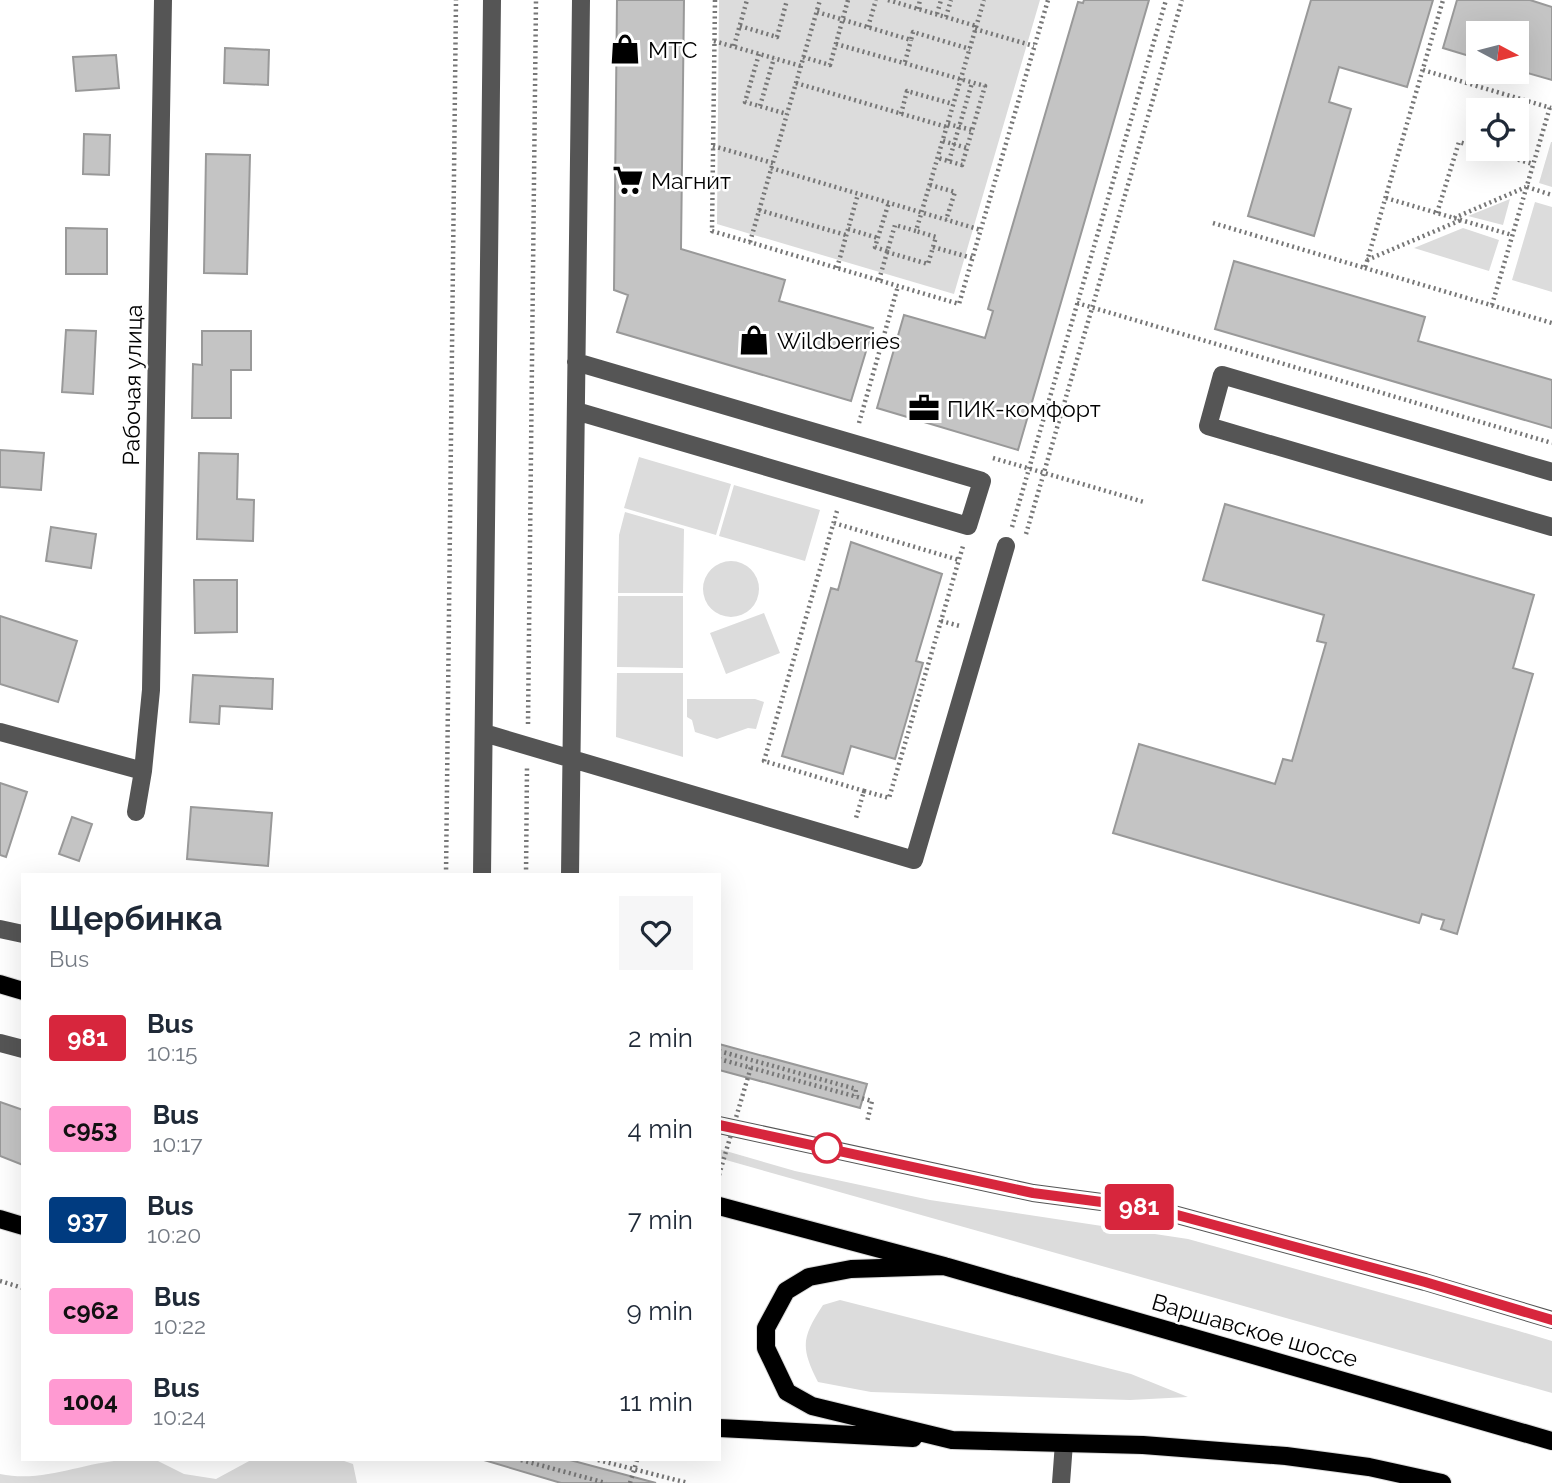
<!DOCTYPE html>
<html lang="en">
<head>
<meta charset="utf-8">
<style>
  body { margin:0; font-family:Raleway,sans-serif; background:#f6f6f7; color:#1f2937; height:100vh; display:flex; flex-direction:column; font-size:26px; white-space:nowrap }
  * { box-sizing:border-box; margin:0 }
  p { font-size:23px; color:#747a83 }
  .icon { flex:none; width:38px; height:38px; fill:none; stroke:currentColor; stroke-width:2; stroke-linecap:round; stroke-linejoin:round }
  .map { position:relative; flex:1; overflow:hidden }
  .drawer { position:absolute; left:21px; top:873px; width:700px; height:588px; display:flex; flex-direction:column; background:#fff; border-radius:0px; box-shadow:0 7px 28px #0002 }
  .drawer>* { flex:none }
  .badge { padding:0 14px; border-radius:5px; font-size:24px; line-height:46px }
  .needle { width:46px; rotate:97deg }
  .fabs { position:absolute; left:1466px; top:21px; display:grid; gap:14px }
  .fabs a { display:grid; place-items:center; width:63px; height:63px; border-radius:0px; background:#fff; box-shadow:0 7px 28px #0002; font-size:35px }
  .map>.badge { position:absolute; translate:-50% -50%; box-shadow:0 0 0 4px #fff }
  .round { display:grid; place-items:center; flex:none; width:74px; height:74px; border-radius:0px; background:#f6f6f7 }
  .summary { display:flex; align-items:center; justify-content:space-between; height:119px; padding:0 28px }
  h1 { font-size:33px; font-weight:700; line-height:52px }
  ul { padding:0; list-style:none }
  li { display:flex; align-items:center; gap:21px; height:91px; padding:0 28px }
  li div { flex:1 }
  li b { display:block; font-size:26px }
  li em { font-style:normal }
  li .badge { min-width:77px; font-weight:700; text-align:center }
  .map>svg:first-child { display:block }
  .green { fill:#dcdcdc }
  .building { fill:#c4c4c4; stroke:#999; stroke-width:2 }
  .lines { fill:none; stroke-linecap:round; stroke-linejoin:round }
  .major-casing { stroke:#dbdbdb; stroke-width:20 }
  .path { stroke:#777; stroke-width:4.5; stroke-dasharray:2 3.5; stroke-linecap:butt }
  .minor { stroke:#555; stroke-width:18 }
  .major { stroke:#000; stroke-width:18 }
  .path-bridge { stroke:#777; stroke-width:4.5; stroke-dasharray:2 3.5; stroke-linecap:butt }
  .line-casing { stroke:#fff; stroke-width:16 }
  .line { stroke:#d7263d; stroke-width:10 }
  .stop-dot { fill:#fff; stroke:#d7263d; stroke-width:3.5 }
  .labels { text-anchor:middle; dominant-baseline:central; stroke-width:5; stroke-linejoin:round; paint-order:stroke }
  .poi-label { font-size:23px; fill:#000; stroke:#fff; text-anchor:start }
  .street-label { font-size:23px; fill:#000; stroke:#fff }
</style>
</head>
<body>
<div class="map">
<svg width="1552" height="1483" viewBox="0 0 1552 1483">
  <rect width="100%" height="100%" fill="#fff"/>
  <path class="green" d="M719,0H1040L954,294L717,224Z
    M1551,142H1552V187L1539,183Z
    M1510,199L1503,225L1468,216Z
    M1535,202L1552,207V292L1512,280Z
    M1463,228L1499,240L1489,271L1414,248Z
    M639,457L731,484L716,535L624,508Z
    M734,485L820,510L805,561L719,536Z
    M625,512L684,529L683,593H618L619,535Z
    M703 589a28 28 0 1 1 56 0a28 28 0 1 1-56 0Z
    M618,596H683V668L617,667Z
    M764,613L780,653L726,674L710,633Z
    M617,673H683V757L616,737Z
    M687,699H755L764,702L756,729L748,728L717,739L695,732L692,720L687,717Z
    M719,1149L795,1171L930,1200L1188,1239L1512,1329L1552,1341V1393L719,1158Z
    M840,1300L1131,1374L1188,1397L1130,1400L871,1392L818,1382C800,1347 802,1337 823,1305Z
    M124,1460H156L184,1474L216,1479L251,1460H341L353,1464L357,1483H0V1474C44,1483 80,1463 124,1460Z"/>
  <path class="building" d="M617,0H684L681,249L785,280L779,301L873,328L851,401L617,332L628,295L614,290Z
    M1084,0H1149L1018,450L877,408L904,315L985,338L993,311L988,309L1078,2L1083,3Z
    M1311,0H1433L1407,87L1339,67L1329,102L1351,109L1314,236L1248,216Z
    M1457,0H1530L1552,7V80L1517,70V33H1479V59L1443,48Z
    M225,48L269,50L268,85L224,83Z
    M116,55L119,88L76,91L73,57Z
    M84,134L110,135L109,175L83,174Z
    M206,154L250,155L247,274L204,273Z
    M66,228L107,229V274H66Z
    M1234,261L1425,317L1418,341L1552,380V428L1215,329Z
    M66,330L96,331L93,394L62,392Z
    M202,331H251V370H231V418H192L193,364L202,365Z
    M0,450L44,453L41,490L0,487Z
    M199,453L238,454L237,499L254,500L253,541L197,539Z
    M1225,504L1534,595L1513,668L1533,674L1457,934L1441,929L1444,920L1435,918L1422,914L1419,923L1113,833L1139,744L1275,784L1283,759L1292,761L1326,643L1317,641L1324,615L1203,580Z
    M51,527L96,534L91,568L46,561Z
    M851,542L942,574L916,661L923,663L895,759L851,746L843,774L782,756L831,588L838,590Z
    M194,580H237V632L195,633Z
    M0,616L77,641L58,702L0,684Z
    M193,675L273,679L272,709L220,706L219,724L190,722Z
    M0,783L27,792L6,857L0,855Z
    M191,807L272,813L268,866L187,859Z
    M72,817L92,824L79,861L59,854Z
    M719,1044L867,1084L860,1108L719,1070Z
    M0,1102L23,1110V1165L0,1156Z
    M484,1460H570L656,1483H561Z"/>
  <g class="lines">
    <g class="major-casing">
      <path id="major" d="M0,984L23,991
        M719,1206L944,1266L1552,1441
        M0,1219L23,1226
        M944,1266L851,1269L809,1277L786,1291L766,1328V1348L787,1392L812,1406L952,1440L1143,1445L1286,1456L1369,1467L1442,1483
        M719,1428L913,1438"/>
    </g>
    <path class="path" d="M715,0L712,231L959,304L1048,0
      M888,0L976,26
      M918,9L920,0
      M817,12L911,40L913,32L970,49
      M937,14L941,0
      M946,17L951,0
      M740,26L777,37L787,0
      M868,27L876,0
      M975,29L1034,46
      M714,41L801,66
      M836,44L985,86L962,165L938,158
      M734,46L747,0
      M759,54L745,102L787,114
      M803,57L830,65L848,0
      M905,62L911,40
      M1423,70L1551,108
      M796,83L947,127
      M760,106L774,58
      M901,114L907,91L953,104
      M948,124L972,130
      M943,141L967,148
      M713,146L773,163
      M1481,149L1533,164
      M949,161L972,83
      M771,168L981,230
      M930,185L955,192L946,220
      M1527,187L1552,195
      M1386,198L1512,235
      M759,210L846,235
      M1437,213L1459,142L1479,148
      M1454,218L1526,187
      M1213,223L1365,268L1443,0
      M848,229L878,238
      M750,242L820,0
      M933,247L972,258
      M887,251L875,247L889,202
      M887,252L928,264L936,237L916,231
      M1367,260L1461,220
      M837,268L858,194
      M1365,268L1552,323
      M879,280L895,225L916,231L984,0
      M1077,303L1552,443
      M1492,305L1550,107
      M859,423L898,286
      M993,458L1144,502
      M837,511L764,761L864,791L856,818
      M834,523L959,560
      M1012,527L1166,0
      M1026,534L1182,0
      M941,621L960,626
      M528,724L536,0
      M864,791L889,798L963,546
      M446,875L456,0
      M526,875L527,767
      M719,1051L856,1089L855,1096
      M719,1059L872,1101L867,1122
      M0,1281L23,1288
      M521,1460L606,1483
      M598,1460L688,1483"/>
    <path class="minor" d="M576,411L968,526L982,481L576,362
      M1552,472L1222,375L1208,426L1552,527
      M0,732L143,771
      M484,733L914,860L1006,546
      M136,812L143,771L151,690L163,0
      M482,875L492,0
      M570,875L581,0
      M0,929L23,934
      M0,1043L23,1049
      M719,1125L1033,1193L1155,1209L1425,1282L1552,1320
      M1061,1483L1064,1443"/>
    <use href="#major" class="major"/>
    <path class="path-bridge" d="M719,1175L751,1067
      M630,1483L637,1460"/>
  </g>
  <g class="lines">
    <g class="line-casing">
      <path id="line" d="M719,1125L1033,1193L1155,1209L1425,1282L1552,1320"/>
    </g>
    <use href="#line" class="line"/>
  </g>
  <defs>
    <g id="shop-bare" transform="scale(2.415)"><path d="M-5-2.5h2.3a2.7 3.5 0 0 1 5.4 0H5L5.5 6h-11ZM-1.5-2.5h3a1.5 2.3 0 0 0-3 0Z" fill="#000" stroke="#fff" stroke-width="2.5" paint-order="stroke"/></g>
    <g id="supermarket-bare" transform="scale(2.415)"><path d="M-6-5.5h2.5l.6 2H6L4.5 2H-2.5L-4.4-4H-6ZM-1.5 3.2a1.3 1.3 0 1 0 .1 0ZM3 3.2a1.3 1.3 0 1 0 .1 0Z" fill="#000" stroke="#fff" stroke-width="2.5" paint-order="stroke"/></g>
    <g id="office-bare" transform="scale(2.415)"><path d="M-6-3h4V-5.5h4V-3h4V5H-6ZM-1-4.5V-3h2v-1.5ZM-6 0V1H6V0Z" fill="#000" stroke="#fff" stroke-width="2.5" paint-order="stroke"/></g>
  </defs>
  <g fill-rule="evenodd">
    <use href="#shop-bare" x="625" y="49"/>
    <use href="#supermarket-bare" x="628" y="180"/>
    <use href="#shop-bare" x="754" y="340"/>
    <use href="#office-bare" x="924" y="408"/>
  </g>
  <circle class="stop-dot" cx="827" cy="1148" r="14"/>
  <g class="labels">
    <g class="poi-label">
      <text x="648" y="49">МТС</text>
      <text x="651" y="180">Магнит</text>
      <text x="777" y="340">Wildberries</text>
      <text x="947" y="408">ПИК-комфорт</text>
    </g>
    <g class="street-label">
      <text transform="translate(132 385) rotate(-89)">Рабочая улица</text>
      <text transform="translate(1255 1330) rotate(16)">Варшавское шоссе</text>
    </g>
  </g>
</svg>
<div class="fabs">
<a><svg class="needle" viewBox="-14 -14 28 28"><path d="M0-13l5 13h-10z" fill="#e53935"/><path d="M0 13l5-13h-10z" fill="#747a83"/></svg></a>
<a><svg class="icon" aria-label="locate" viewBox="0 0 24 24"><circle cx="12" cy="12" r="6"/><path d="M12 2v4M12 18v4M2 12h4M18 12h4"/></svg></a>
</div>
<b class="badge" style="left:1139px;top:1207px;background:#d7263d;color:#fff">981</b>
<section class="drawer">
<div class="summary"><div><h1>Щербинка</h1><p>Bus</p></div><a class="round"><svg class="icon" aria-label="heart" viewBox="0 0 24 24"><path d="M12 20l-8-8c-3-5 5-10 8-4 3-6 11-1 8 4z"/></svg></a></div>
<ul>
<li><span class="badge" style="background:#d7263d;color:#fff">981</span><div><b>Bus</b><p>10:15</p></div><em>2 min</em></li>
<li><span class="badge" style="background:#ff9ad2;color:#111">с953</span><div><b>Bus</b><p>10:17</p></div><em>4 min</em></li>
<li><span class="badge" style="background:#003b80;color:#fff">937</span><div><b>Bus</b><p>10:20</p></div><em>7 min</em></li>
<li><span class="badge" style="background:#ff9ad2;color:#111">с962</span><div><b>Bus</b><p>10:22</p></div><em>9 min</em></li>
<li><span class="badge" style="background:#ff9ad2;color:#111">1004</span><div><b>Bus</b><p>10:24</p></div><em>11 min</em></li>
</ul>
</section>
</div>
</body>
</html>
